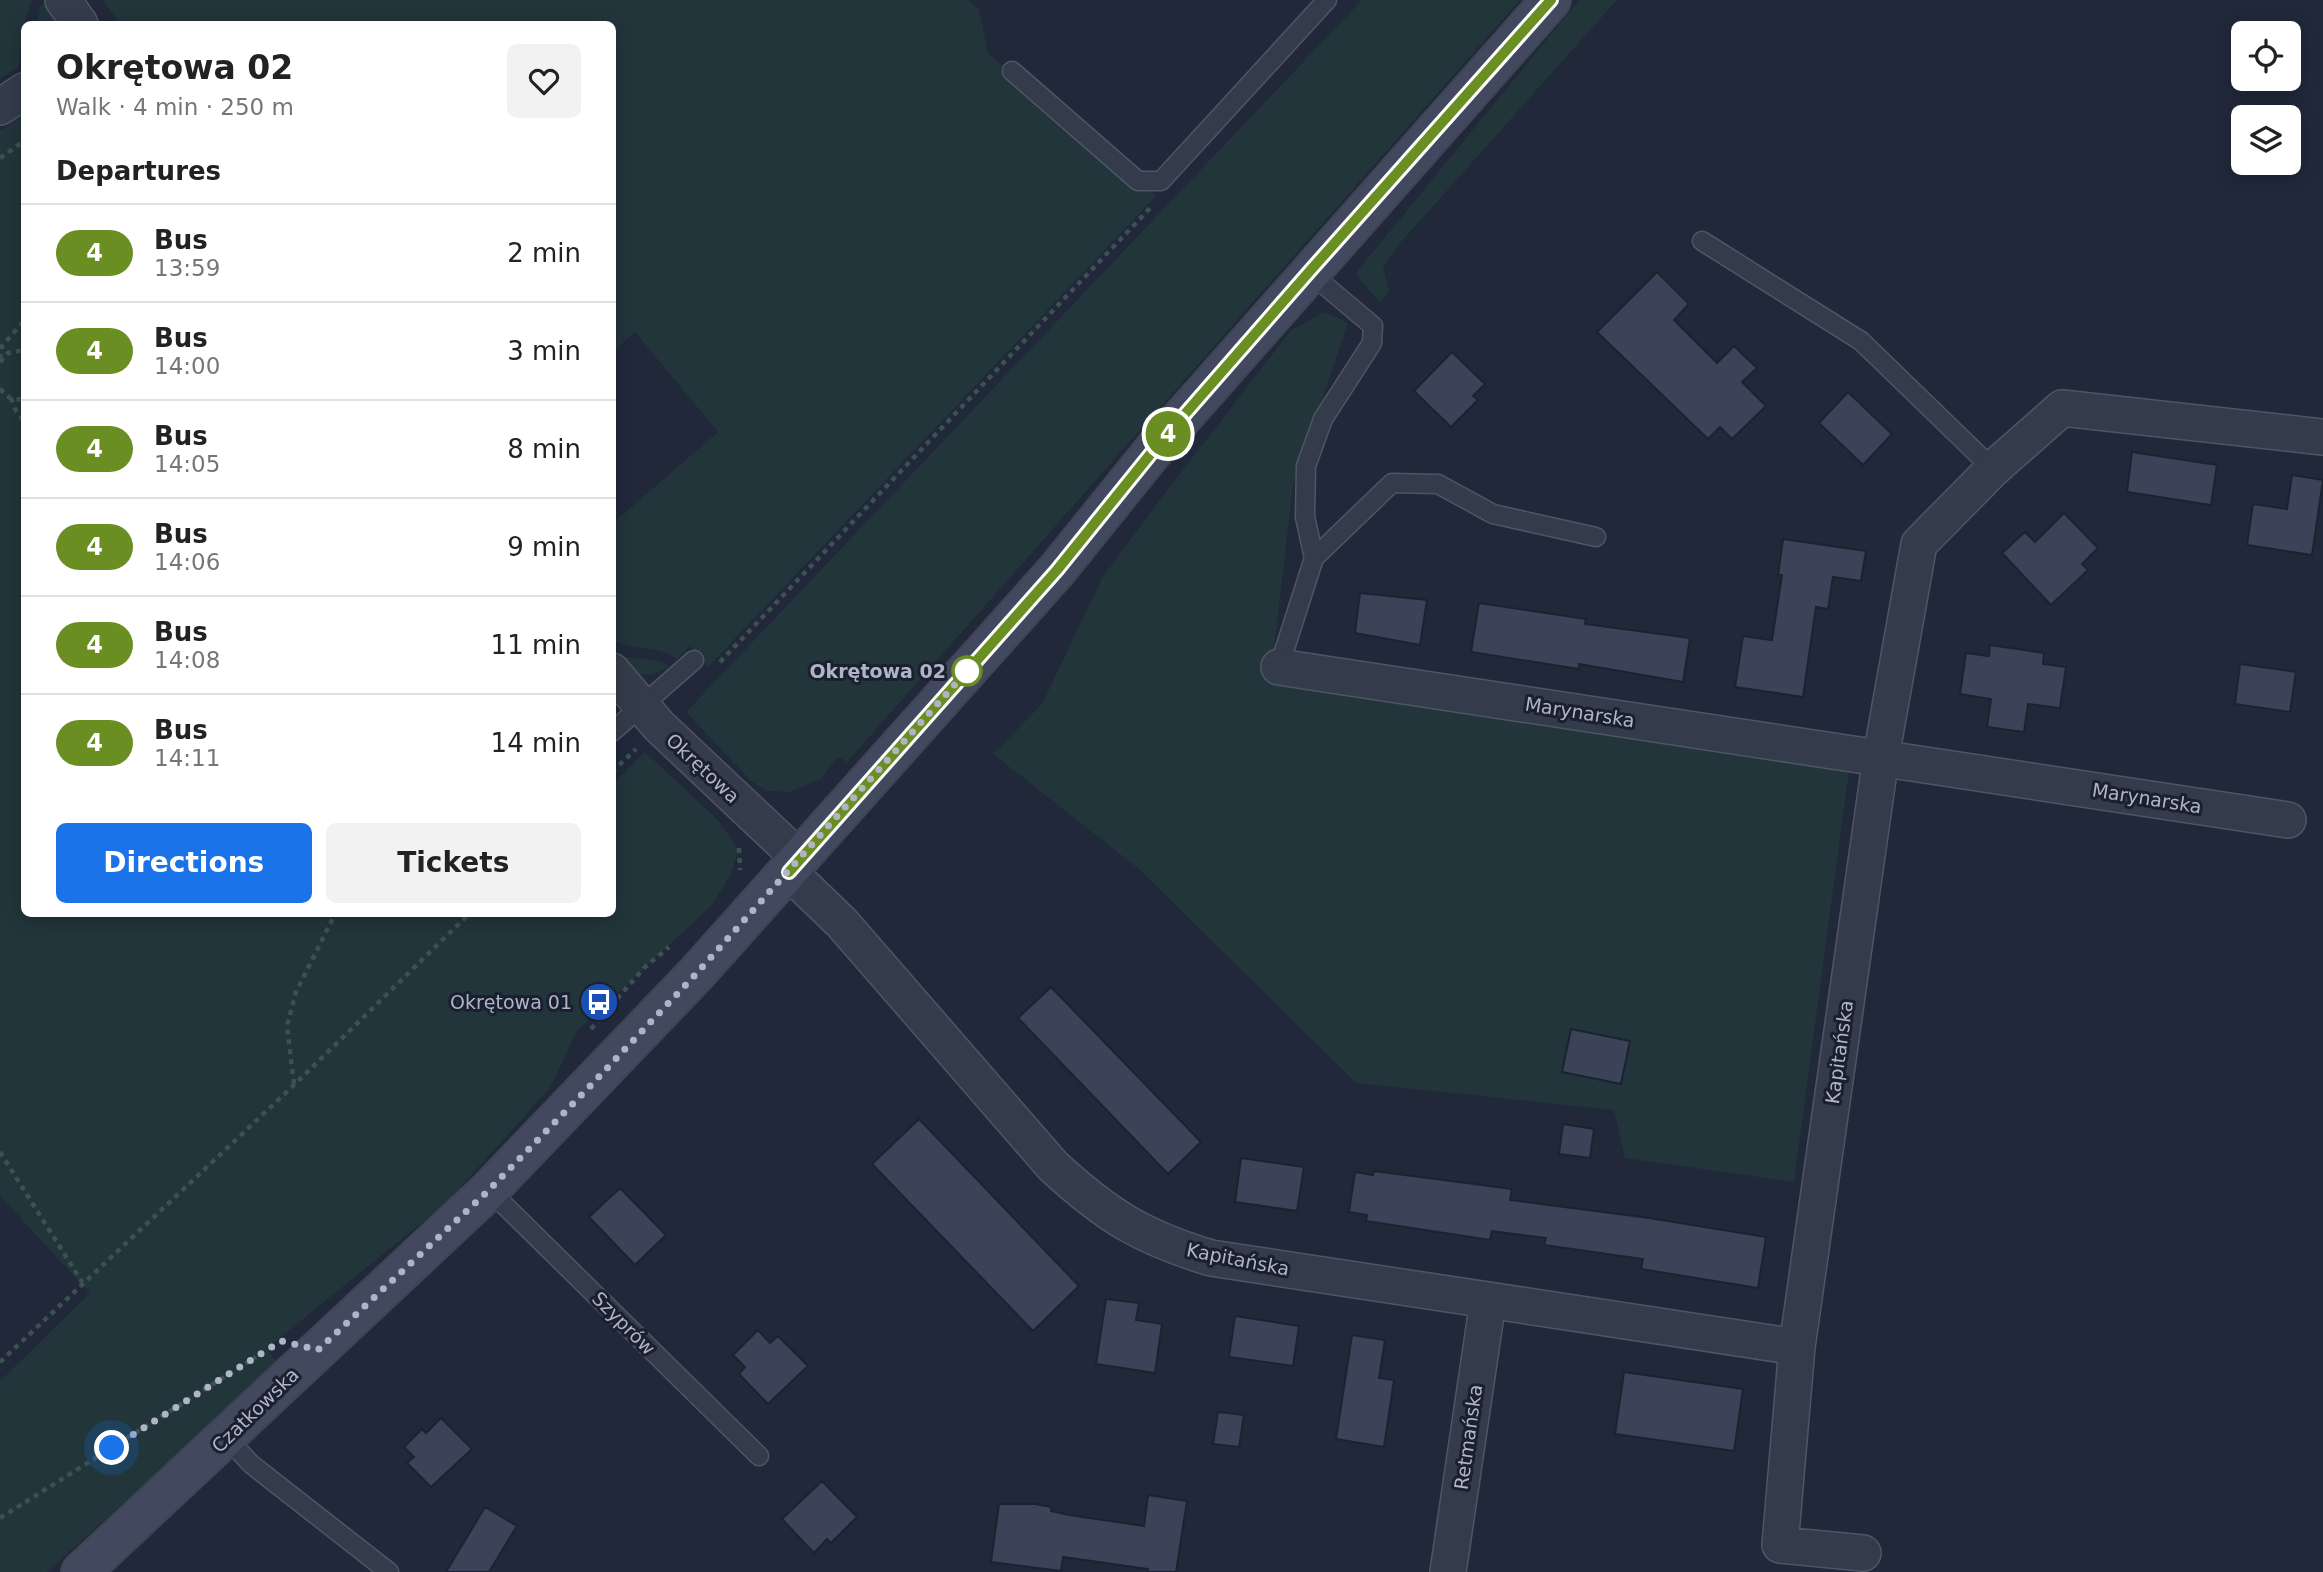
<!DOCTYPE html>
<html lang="en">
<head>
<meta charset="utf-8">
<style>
  body { margin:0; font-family:"DejaVu Sans",sans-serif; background:#f2f2f2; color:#222; height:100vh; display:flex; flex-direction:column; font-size:26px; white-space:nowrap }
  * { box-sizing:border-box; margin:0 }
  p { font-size:23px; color:#767676 }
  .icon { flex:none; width:38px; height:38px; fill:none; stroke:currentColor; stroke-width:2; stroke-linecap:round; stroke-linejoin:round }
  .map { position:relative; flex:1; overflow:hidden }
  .details { position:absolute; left:21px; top:21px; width:595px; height:896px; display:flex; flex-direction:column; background:#fff; border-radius:10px; box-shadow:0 4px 18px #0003 }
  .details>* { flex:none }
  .badge { padding:0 14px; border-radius:23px; font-size:24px; line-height:46px }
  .fabs { position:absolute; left:2231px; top:21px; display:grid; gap:14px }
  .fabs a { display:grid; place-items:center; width:70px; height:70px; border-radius:10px; background:#fff; box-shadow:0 4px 18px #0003; font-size:35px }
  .you { position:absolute; width:35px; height:35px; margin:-18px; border:5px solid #fff; border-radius:50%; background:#1a73e8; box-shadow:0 0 0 10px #1a73e833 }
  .map>.badge { position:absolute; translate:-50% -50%; box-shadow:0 0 0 4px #fff }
  h2 { padding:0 35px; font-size:26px; line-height:63px }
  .round { display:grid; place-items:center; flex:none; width:74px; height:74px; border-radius:10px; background:#f2f2f2 }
  .head { display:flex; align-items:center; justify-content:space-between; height:119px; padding:0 35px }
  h1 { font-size:33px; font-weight:700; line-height:52px }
  .cta { display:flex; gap:14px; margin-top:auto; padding:14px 35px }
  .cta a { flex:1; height:80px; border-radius:10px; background:#1a73e8; color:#fff; font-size:28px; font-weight:700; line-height:80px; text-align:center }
  .cta a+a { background:#f2f2f2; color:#222 }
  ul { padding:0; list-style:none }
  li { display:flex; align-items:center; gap:21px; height:98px; padding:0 35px; border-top:2px solid #e0e0e0 }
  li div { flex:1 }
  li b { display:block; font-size:26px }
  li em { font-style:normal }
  li .badge { min-width:77px; font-weight:700; text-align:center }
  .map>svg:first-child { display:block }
  .green { fill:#22353b }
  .building { fill:#3a4358; stroke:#1c2231; stroke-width:2 }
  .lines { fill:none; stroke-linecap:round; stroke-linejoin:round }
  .lane-casing { stroke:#4f5565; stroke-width:21 }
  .street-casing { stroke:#4f5565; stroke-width:38 }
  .secondary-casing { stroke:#3e4454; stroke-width:42 }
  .path { stroke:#3d5155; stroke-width:4.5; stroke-dasharray:5 5; stroke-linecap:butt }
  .lane { stroke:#343b4a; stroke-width:18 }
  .street { stroke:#343b4a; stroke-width:35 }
  .secondary { stroke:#42495e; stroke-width:38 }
  .line-casing { stroke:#fff; stroke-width:16 }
  .line { stroke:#6b8e23; stroke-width:10 }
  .walk { stroke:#afb5c7; stroke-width:7; stroke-dasharray:0 12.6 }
  .stop-dot { fill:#fff; stroke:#6b8e23; stroke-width:3.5 }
  .labels { text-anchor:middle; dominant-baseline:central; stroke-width:6; stroke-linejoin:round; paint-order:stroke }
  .stop-label { font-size:19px; font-weight:bold; fill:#afb5c7; stroke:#1a202f; text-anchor:end }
  .street-label { font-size:19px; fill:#afb5c7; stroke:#1a202f }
  .poi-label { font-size:19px; fill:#afb5c7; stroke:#1a202f; text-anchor:end }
</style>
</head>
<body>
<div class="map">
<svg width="2323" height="1572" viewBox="0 0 2323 1572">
  <rect width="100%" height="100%" fill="#20283a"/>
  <path class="green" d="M0,0H32L24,24L18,67L0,79Z
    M103,0H968L979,9L988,53L1156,196L708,667L690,646L677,659C658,644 634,652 613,640V523L718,432L635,332L613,352L612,24H120Z
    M1362,0H1520L847,762L838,757L821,779L789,792L767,791L751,781L686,712Z
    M1579,0H1617L1401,242L1383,267L1389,291L1380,303L1355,274Z
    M44,4L49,6L54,24H37L40,7Z
    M24,114V914H612L613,783L645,752L717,819L739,850L730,876L712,905L577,1031L550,1088L445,1204L282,1336L268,1349L277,1364L47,1572H0V1381L90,1293L0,1196V131Z
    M1325,312L1348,323L1293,486L1271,675L1849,771L1794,1182L1625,1158L1614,1110L1356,1083L1139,869L993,754L1042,704L1102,578L1162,497L1291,330Z
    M618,656L661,661L669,667C643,680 637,677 618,656Z"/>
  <path class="building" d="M1657,272L1689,304L1674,320L1717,363L1734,346L1757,368L1742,382L1766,406L1732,439L1720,427L1708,439L1597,332Z
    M1452,352L1485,384L1473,396L1478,400L1451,427L1414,391Z
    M1848,392L1892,434L1863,465L1819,423Z
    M2132,452L2217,465L2211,505L2127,492Z
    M2292,475L2323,480L2312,555L2247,545L2253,504L2287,509Z
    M2064,513L2098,548L2082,564L2088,570L2051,605L2002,553L2025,532L2035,542Z
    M1783,539L1866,551L1861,581L1833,577L1828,609L1816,607L1803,697L1735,687L1743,636L1772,640L1782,575H1778Z
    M1360,593L1427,600L1420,645L1355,633Z
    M1479,603L1586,619L1585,624L1690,638L1683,682L1579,664V669L1471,652Z
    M1990,645L2044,653L2043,664L2066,667L2060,708L2028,704L2024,732L1987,727L1991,699L1960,694L1966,653L1989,656Z
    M2240,664L2296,672L2290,712L2235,704Z
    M1051,987L1201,1142L1168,1174L1018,1018Z
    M1571,1029L1630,1041L1621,1084L1562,1072Z
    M919,1119L1079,1286L1033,1331L872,1164Z
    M1563,1124L1594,1129L1590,1158L1559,1154Z
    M1241,1158L1304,1167L1297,1211L1235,1202Z
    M1374,1171L1512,1189L1510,1200L1649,1218L1766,1237L1758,1288L1641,1269L1643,1259L1544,1245L1546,1238L1492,1231L1490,1240L1366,1221L1367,1215L1349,1212L1355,1172L1373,1175Z
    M620,1188L666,1235L635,1265L589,1217Z
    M1106,1299L1139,1303L1136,1320L1162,1324L1155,1373L1096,1364Z
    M1235,1316L1299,1326L1293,1366L1229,1357Z
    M758,1330L770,1343L778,1336L808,1366L768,1404L739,1374L745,1367L733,1355Z
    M1352,1335L1385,1340L1379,1378L1394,1380L1384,1447L1336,1439Z
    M1624,1372L1743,1389L1734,1451L1615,1434Z
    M1218,1412L1244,1415L1239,1447L1213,1444Z
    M441,1418L472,1449L431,1487L407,1463L414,1457L404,1447L422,1429L426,1433Z
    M822,1481L857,1517L831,1543L827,1539L814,1553L782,1519Z
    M1148,1495L1187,1501L1176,1572H1147L1148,1569L1063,1557L1061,1571L991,1562L999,1504H1035L1051,1507V1511L1069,1515L1144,1526Z
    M485,1507L517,1526L489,1572H446Z"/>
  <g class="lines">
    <g class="lane-casing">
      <path id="lane" d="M1012,71L1138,181H1161L1327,0
        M1702,241L1861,341L1993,469
        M1314,558L1392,483L1438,484L1493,514L1596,537
        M1279,667L1314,558L1305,517L1306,466L1323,419L1372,343L1373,326L1309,272
        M612,732L694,660
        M489,1190L759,1456
        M227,1438L251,1464L389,1572"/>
    </g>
    <g class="street-casing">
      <path id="street" d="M63,0L80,24
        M0,107L24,91
        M1279,667L2288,820
        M612,671L659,726L800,859
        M789,872L842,923L1053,1166C1106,1215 1141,1237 1211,1258L1797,1347
        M1863,1553L1780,1545L1797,1347L1881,757L1919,544L1993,469L2062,408L2323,437
        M1448,1572L1488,1301"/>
    </g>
    <g class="secondary-casing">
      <path id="secondary" d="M81,1572L489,1190L696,974L1057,570L1157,446L1551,0"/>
    </g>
    <path class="path" d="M0,158L24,141
      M0,359L2,346L24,321
      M0,362L8,353L24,350
      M0,389L10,398L24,400
      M11,398L16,411L24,421
      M720,662L1152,206
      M612,772L636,749
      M739,848L740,870
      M591,1029L644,968L669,947
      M294,1084L287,1026L296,992L335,914
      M0,1152L82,1282
      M0,1362L294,1085L469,914
      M0,1518L256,1357"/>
    <use href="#lane" class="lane"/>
    <use href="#street" class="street"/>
    <use href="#secondary" class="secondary"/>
  </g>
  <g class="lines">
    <g class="line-casing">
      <path id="line" d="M789,872L1057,570L1157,446L1309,272L1551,0"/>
    </g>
    <use href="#line" class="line"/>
    <path class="walk" d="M112,1448L281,1341L318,1350L489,1190L593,1083L696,974L967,671"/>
  </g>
  <defs>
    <g id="bus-disc" transform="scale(2.0125)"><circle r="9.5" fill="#1a4fb4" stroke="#1a202f"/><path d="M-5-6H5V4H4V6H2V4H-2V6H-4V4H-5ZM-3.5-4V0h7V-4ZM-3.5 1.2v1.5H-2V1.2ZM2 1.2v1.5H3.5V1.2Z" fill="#fff"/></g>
  </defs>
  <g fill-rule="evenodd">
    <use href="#bus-disc" x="599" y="1002"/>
  </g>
  <circle class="stop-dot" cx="967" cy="671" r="14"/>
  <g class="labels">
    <g class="stop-label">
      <text x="946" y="671">Okrętowa 02</text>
    </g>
    <g class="street-label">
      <text transform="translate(1580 712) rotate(9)">Marynarska</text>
      <text transform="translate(703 768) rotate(43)">Okrętowa</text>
      <text transform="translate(2147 798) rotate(9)">Marynarska</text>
      <text transform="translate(1839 1052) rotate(-82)">Kapitańska</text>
      <text transform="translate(1238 1259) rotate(11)">Kapitańska</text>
      <text transform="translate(624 1323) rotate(45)">Szyprów</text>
      <text transform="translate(255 1410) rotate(-44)">Czatkowska</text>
      <text transform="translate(1468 1437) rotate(-82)">Retmańska</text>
    </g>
    <g class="poi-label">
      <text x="572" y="1002">Okrętowa 01</text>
    </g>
  </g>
</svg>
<div class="fabs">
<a><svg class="icon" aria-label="locate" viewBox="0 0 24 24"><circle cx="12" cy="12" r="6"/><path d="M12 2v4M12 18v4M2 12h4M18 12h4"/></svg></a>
<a><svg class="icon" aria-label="layers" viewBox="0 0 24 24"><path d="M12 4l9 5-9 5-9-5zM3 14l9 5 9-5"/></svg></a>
</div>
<div class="you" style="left:112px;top:1448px"></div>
<b class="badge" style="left:1168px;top:434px;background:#6b8e23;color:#fff">4</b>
<section class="details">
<div class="head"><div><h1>Okrętowa 02</h1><p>Walk · 4 min · 250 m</p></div><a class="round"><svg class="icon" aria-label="heart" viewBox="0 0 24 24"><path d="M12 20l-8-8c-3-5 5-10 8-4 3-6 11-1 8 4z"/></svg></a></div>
<h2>Departures</h2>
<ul>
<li><span class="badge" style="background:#6b8e23;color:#fff">4</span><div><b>Bus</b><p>13:59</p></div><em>2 min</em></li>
<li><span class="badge" style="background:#6b8e23;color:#fff">4</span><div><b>Bus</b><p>14:00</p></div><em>3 min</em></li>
<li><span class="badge" style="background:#6b8e23;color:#fff">4</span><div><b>Bus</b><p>14:05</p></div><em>8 min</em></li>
<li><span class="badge" style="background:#6b8e23;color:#fff">4</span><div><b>Bus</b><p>14:06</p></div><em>9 min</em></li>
<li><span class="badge" style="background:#6b8e23;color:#fff">4</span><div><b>Bus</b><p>14:08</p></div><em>11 min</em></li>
<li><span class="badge" style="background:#6b8e23;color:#fff">4</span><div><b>Bus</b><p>14:11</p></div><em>14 min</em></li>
</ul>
<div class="cta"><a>Directions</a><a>Tickets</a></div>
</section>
</div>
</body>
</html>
